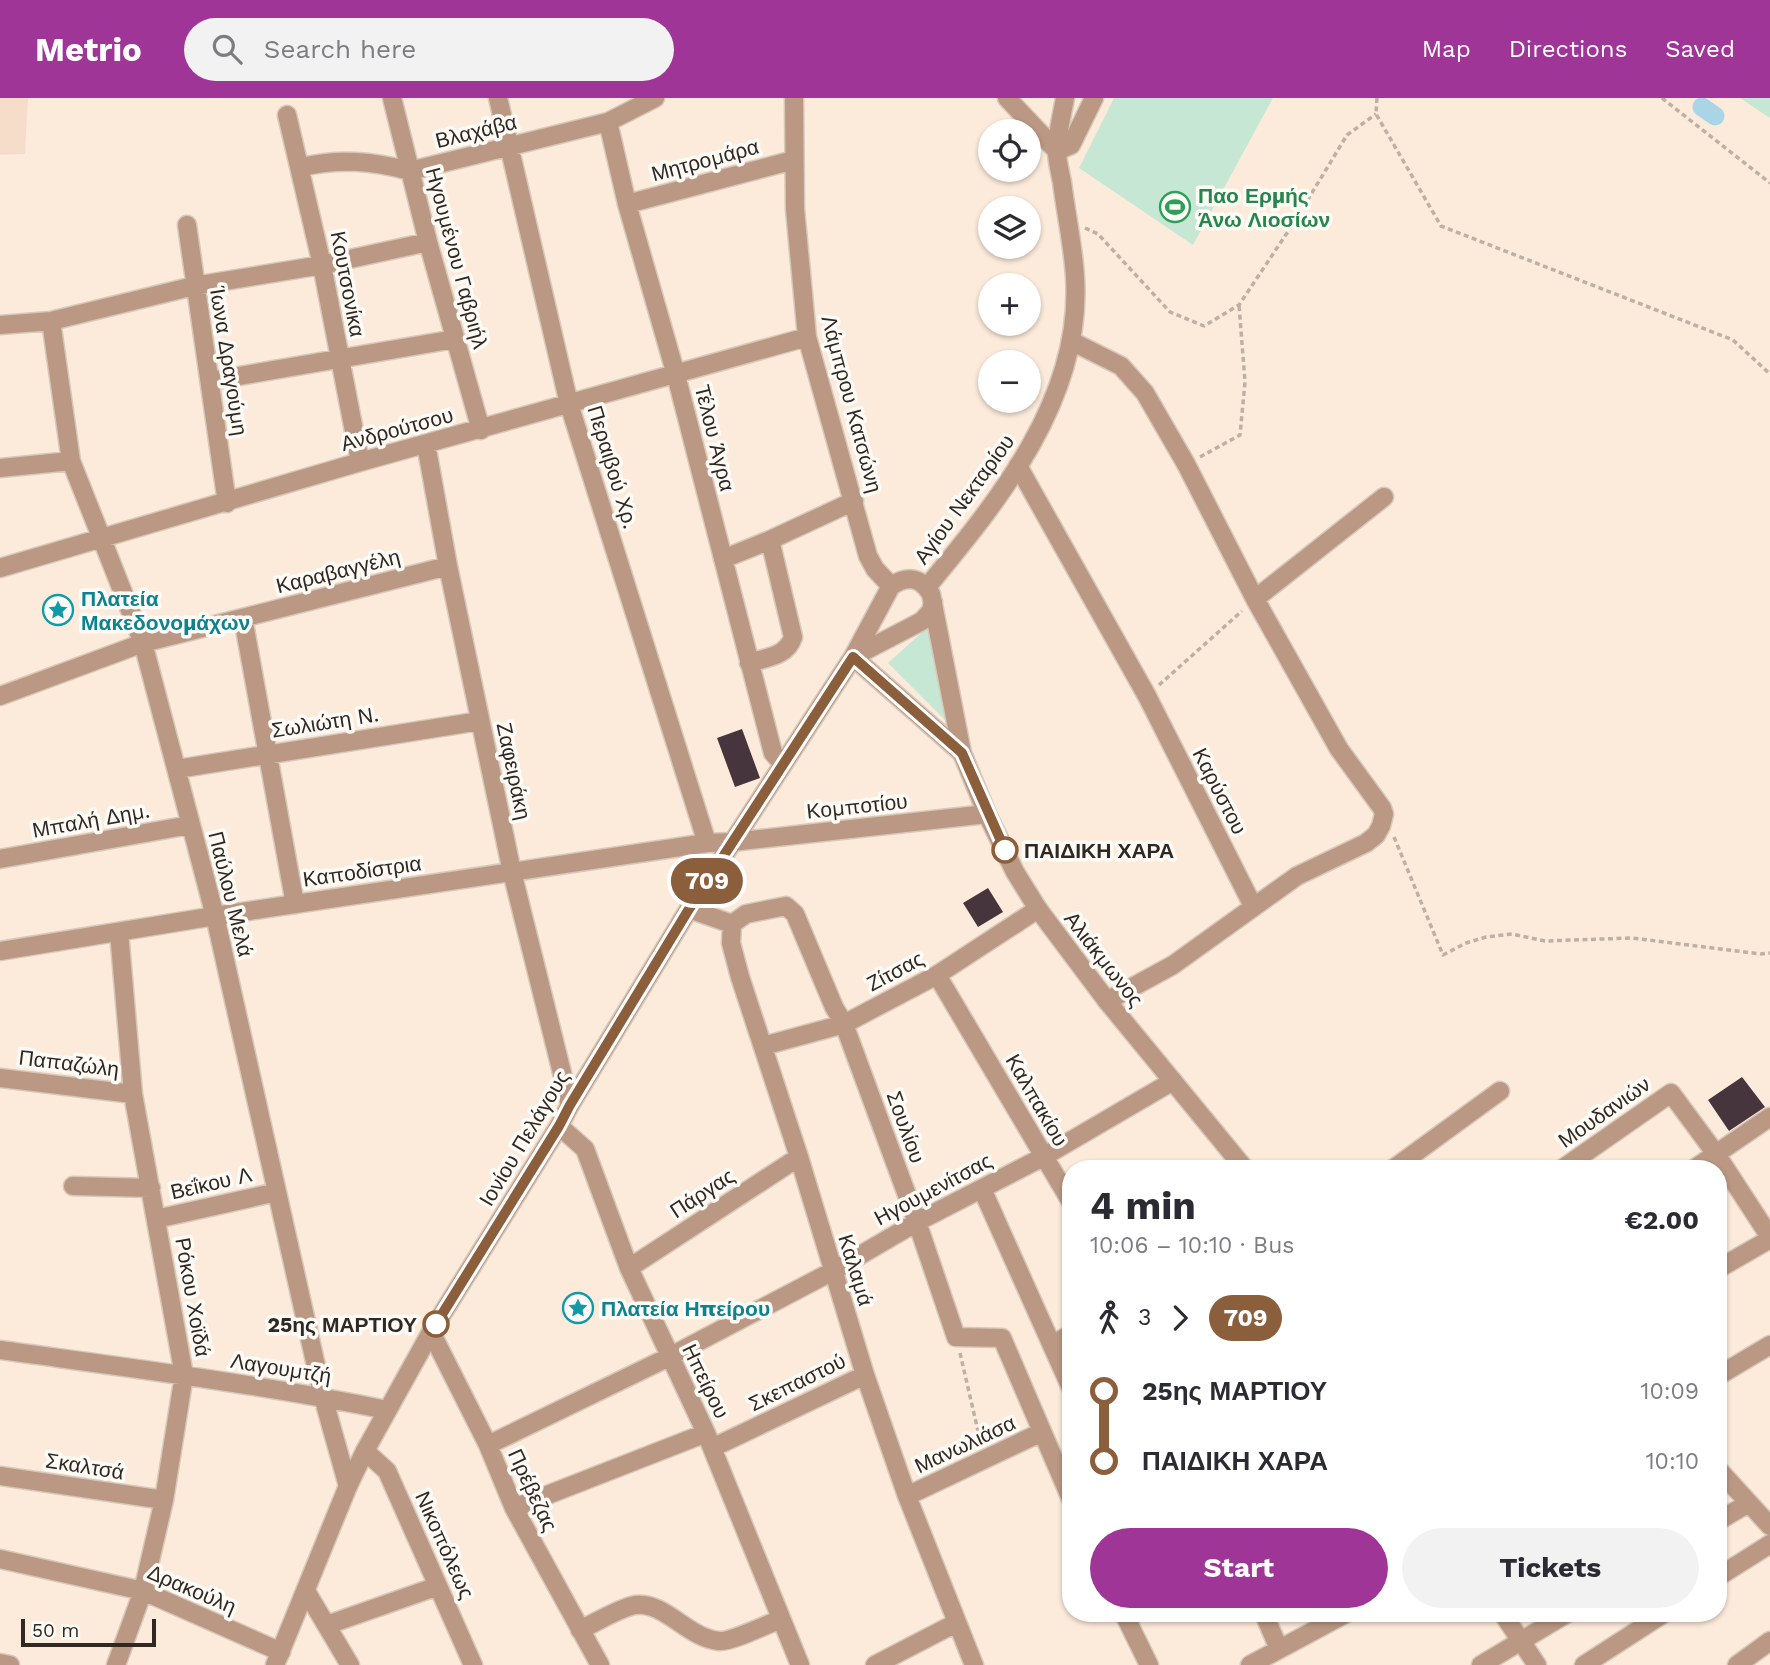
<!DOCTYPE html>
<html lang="en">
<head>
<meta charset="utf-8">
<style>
  body { margin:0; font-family:"Work Sans",sans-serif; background:#f2f2f3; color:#2b2b33; height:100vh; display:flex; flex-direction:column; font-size:26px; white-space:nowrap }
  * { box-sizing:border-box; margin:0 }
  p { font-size:23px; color:#7c7c81 }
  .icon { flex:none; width:38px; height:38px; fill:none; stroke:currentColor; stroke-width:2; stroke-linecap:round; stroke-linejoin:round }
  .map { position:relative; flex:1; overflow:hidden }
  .details { position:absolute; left:1062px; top:1062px; width:665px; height:462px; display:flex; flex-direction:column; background:#fff; border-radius:28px; box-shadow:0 2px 5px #0004 }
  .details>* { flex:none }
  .badge { padding:0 14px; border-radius:23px; font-size:24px; line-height:46px }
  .fabs { position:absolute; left:978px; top:21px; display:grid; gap:14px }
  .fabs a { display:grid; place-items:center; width:63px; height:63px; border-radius:50%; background:#fff; box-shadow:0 2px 5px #0004; font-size:35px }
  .scale { position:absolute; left:21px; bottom:18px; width:135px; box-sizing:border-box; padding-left:7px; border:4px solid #2f2823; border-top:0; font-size:19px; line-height:24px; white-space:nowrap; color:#2f2823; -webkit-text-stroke:5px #fefbf7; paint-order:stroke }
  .map>.badge { position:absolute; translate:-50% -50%; box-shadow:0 0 0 4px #fff }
  .legs { display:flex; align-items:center; gap:10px; height:77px; padding:0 28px; font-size:23px }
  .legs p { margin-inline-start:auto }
  .overview { display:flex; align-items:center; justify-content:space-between; height:119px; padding:0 28px }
  h1 { font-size:38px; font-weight:700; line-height:52px }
  .cta { display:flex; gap:14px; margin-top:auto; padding:14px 28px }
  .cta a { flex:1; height:80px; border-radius:42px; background:#9e3597; color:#fff; font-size:28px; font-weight:700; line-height:80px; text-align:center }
  .cta a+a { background:#f2f2f3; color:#2b2b33 }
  ul { padding:0 28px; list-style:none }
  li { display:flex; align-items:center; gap:24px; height:70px; font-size:26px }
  li i { display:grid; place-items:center; width:10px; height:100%; margin:0 9px; background:currentColor }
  li i::after { content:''; width:18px; height:18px; margin:-9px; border:5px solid; border-radius:50%; background:#fff }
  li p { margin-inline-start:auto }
  li:first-child i { background:linear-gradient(#0000 50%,currentColor 0) }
  li:last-child i { background:linear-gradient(currentColor 50%,#0000 0) }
  header { display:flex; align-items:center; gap:42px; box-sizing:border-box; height:98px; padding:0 35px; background:#9e3597; color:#fff }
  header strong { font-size:33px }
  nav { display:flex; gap:38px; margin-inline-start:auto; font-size:24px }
  .search { width:490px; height:63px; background:#f2f2f3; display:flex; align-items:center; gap:18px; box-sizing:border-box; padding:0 24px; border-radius:38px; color:#7c7c81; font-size:26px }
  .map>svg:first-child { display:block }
  .built { fill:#f5ddc9 }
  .green { fill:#c5e7d4 }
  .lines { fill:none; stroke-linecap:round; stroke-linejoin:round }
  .canal { stroke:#a9d5e7; stroke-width:19 }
  .building { fill:#47353d }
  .minor-casing { stroke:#d7c8ba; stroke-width:21 }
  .tertiary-casing { stroke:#d7c8ba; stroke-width:21 }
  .path { stroke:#beb0a3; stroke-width:3.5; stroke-dasharray:5 3.5; stroke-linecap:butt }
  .minor { stroke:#ba9883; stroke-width:18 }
  .tertiary { stroke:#ba9883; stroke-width:18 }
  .line-1-casing { stroke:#fff; stroke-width:16 }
  .line-1 { stroke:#8b5e3c; stroke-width:10 }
  .stop-1-dot { fill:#fff; stroke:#8b5e3c; stroke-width:3.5 }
  .labels { text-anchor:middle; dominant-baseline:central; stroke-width:7; stroke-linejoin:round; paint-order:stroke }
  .street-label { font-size:21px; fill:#2f2823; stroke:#fefbf7 }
  .leisure-label { font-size:21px; font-weight:bold; fill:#27864d; stroke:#fefbf7; text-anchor:start }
  .culture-label { font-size:21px; font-weight:bold; fill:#0d838f; stroke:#fefbf7; text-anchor:start }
  .stop-label { font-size:21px; font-weight:bold; fill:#2f2823; stroke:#fefbf7; text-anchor:start }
</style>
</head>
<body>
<header>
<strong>Metrio</strong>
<div class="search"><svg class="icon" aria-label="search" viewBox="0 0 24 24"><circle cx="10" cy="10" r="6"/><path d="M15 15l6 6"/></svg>Search here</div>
<nav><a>Map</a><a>Directions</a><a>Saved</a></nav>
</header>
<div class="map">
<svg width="1770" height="1567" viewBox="0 0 1770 1567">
  <rect width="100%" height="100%" fill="#fcebdb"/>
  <path class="built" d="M0,0H28L25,56L0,57Z"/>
  <path class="green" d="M1114,0H1273L1193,147L1079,70Z
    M1740,0H1770V20Z
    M929,528L939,568L945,622L888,565Z"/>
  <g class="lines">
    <path class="canal" d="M1702,9L1715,18"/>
  </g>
  <path class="building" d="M742,631L760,680L735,689L717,640Z
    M988,790L1003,814L978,829L963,805Z
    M1742,979L1765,1009L1729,1033L1708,1002Z"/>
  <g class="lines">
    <g class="minor-casing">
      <path id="minor" d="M392,0L428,144L481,332
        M498,0L569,306L707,745
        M794,0L795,111L807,239L868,458L875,471L891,488
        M1007,0L1057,53L1071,47L1094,0
        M287,17L322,167L360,364
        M608,24L627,106L676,277L773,655L782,665
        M301,69C340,60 372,63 410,73L608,24L655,0
        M627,106L794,62
        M187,127L227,405
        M51,223L71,363L143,545L215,818L323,1299L348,1388
        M0,227L51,223L194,188L322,167L428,144
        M1071,243L1121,268L1145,295L1186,366L1255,501L1339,651L1382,710L1384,716L1381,728L1376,737L1366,745L1297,778L1173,867L1107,903
        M210,283L455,241
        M426,346L448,468L512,774L570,1007
        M1018,368L1147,598L1253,808
        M0,370L71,363
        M723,461L770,442L854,403
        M0,470L360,364L807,239
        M1255,501L1384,399
        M243,520L295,806
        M749,565C768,559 787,558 793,539L770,442
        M0,598L143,545L448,468
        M177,671L480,623
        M732,744L987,716
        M0,761L190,727
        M689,811L732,826L731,845L740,879L799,1059L865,1277L907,1398L974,1567
        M732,826L746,816L786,808L795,816L834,909L844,926L917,1124L956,1239L1002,1240L1071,1401
        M937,877L1071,1104
        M763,948L844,926L937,877L1038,811
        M0,980L133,996
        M559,1028L585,1051L629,1170L706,1335L800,1567
        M1393,1071L1500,993
        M1562,1071L1671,995L1716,1056L1770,1139
        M1694,1071L1770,1019
        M73,1088L151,1090
        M982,1091L1071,1290
        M156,1121L277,1094
        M629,1170L799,1059
        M1718,1171L1770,1141
        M431,1234L488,1347L514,1410L600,1567
        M1052,1247L1071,1236
        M0,1252C130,1270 259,1286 387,1312
        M1718,1278L1770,1247
        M488,1347L669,1259L833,1173L917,1124L1043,1059L1173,983
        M712,1350L865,1277
        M365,1353L387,1373L473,1567
        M1718,1371L1770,1428
        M0,1378L164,1402
        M907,1398L1042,1334
        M514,1410L706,1335
        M1718,1423L1749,1405
        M0,1461L143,1493L281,1554
        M1718,1479L1770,1446
        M306,1493L350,1567
        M1124,1516L1149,1567
        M1264,1516L1279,1551
        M327,1527L438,1488
        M580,1532C595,1525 619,1510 635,1507C665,1503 687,1540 719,1543C731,1544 768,1526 781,1521
        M0,1565L10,1567
        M116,1567L143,1493L164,1402L184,1277L133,996L119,834
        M875,1567L956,1525
        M1250,1567L1345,1516
        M1481,1567L1566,1516
        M1584,1567L1663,1516
        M1737,1567L1770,1543"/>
    </g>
    <g class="tertiary-casing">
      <path id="tertiary" d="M927,489C999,402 1083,300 1075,179C1073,147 1066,116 1062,84C1060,74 1057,63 1057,53C1057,36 1062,17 1065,0
        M853,559L962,655
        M853,559L922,523L931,513L933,504
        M0,853L215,818L707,745L732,744
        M1503,1516L1537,1567
        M275,1567L348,1388L365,1353L431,1234L559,1028L570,1007L689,811L853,559L891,488C907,477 921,479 931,496L962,655L987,716L1015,774L1038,811L1107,903L1245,1071"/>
    </g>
    <path class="path" d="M1377,0L1376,16L1441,128L1733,242L1770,276
      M1662,0L1770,85
      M1085,130L1098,136L1170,214L1204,228L1239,207L1293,126L1347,37L1376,16
      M1200,359L1240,337L1245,284L1239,207
      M1159,587L1242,513
      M1394,739L1443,857L1466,845L1486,839L1512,836L1545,843L1632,840L1761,856L1770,855
      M960,1255L981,1346"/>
    <use href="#minor" class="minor"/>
    <use href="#tertiary" class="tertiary"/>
  </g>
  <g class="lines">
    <g class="line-1-casing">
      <path id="line-1" d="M436,1226L559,1028L570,1007L689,811L853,559L962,655L1005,752"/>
    </g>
    <use href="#line-1" class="line-1"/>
  </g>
  <defs>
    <g id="stadium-ring" transform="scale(1.575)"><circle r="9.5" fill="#fefbf7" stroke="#2e9e5b" stroke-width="1.5"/><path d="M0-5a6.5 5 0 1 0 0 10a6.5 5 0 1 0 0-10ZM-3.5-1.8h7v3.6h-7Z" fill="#2e9e5b"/></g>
    <g id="sight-ring" transform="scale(1.575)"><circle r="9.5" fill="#fefbf7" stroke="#0f9aa8" stroke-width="1.5"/><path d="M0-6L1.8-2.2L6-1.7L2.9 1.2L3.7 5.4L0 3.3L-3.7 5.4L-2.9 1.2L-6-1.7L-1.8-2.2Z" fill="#0f9aa8"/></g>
  </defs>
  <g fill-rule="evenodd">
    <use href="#stadium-ring" x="1175" y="109"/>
    <use href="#sight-ring" x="58" y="512"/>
    <use href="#sight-ring" x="578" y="1210"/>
  </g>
  <g class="stop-1-dot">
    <circle cx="1005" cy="752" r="12"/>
    <circle cx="436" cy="1226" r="12"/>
  </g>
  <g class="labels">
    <g class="street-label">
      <text transform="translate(476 33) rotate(-14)">Βλαχάβα</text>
      <text transform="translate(705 62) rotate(-15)">Μητρομάρα</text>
      <text transform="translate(457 160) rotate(75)">Ηγουμένου Γαβριήλ</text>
      <text transform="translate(348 186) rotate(79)">Κουτσονίκα</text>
      <text transform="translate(229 263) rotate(81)">Ίωνα Δραγούμη</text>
      <text transform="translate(852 306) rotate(75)">Λάμπρου Κατσώνη</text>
      <text transform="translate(397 331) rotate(-15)">Ανδρούτσου</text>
      <text transform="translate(715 340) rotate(76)">Τέλου Άγρα</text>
      <text transform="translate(613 369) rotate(73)">Περαιβού Χρ.</text>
      <text transform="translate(964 401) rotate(-54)">Αγίου Νεκταρίου</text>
      <text transform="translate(338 473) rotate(-14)">Καραβαγγέλη</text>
      <text transform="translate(325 624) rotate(-9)">Σωλιώτη Ν.</text>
      <text transform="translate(514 673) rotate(78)">Ζαφειράκη</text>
      <text transform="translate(1220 693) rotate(63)">Καρύστου</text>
      <text transform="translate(857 708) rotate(-6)">Κομποτίου</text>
      <text transform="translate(91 722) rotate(-10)">Μπαλή Δημ.</text>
      <text transform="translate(362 773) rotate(-8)">Καποδίστρια</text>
      <text transform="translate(231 796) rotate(76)">Παύλου Μελά</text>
      <text transform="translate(1104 861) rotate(52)">Αλιάκμωνος</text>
      <text transform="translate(895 873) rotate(-28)">Ζίτσας</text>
      <text transform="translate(69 965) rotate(7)">Παπαζώλη</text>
      <text transform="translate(1037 1002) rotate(60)">Καλπακίου</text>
      <text transform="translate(1604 1014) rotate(-35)">Μουδανιών</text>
      <text transform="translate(906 1029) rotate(70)">Σουλίου</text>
      <text transform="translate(524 1040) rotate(-59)">Ιονίου Πελάγους</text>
      <text transform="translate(211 1085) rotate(-13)">Βεΐκου Λ</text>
      <text transform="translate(933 1091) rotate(-28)">Ηγουμενίτσας</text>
      <text transform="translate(702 1095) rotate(-33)">Πάργας</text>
      <text transform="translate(856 1172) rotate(73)">Καλαμά</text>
      <text transform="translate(193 1199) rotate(80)">Ρόκου Χοϊδά</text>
      <text transform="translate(281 1270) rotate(9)">Λαγουμτζή</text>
      <text transform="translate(706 1283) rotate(64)">Ηπείρου</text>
      <text transform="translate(797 1284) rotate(-26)">Σκεπαστού</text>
      <text transform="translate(965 1346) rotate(-25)">Μανωλιάσα</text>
      <text transform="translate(85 1368) rotate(9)">Σκαλτσά</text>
      <text transform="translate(533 1392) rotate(65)">Πρέβεζας</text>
      <text transform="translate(445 1447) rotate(66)">Νικοπόλεως</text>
      <text transform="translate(192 1491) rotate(23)">Δρακούλη</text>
    </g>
    <g class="leisure-label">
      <text x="1198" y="97">Παο Ερμής<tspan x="1198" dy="24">Άνω Λιοσίων</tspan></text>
    </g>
    <g class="culture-label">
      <text x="81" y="500">Πλατεία<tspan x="81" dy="24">Μακεδονομάχων</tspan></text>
      <text x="601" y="1210">Πλατεία Ηπείρου</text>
    </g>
    <g class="stop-label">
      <text x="1024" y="752">ΠΑΙΔΙΚΗ ΧΑΡΑ</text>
      <text x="417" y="1226" text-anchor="end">25ης ΜΑΡΤΙΟΥ</text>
    </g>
  </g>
</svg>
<div class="fabs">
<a><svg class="icon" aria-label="locate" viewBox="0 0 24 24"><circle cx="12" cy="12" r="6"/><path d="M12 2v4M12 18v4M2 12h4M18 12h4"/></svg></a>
<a><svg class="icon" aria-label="layers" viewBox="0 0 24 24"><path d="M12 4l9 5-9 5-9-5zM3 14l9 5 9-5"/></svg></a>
<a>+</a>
<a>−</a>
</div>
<div class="scale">50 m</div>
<b class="badge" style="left:707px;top:783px;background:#8b5e3c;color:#fff">709</b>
<section class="details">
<div class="overview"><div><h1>4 min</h1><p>10:06 – 10:10 · Bus</p></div><b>€2.00</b></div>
<div class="legs"><svg class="icon" aria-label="walk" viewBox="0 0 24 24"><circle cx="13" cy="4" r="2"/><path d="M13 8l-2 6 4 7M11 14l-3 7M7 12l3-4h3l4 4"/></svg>3<svg class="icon" aria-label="forward" viewBox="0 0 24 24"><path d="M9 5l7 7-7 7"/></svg><b class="badge" style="background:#8b5e3c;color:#fff">709</b></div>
<ul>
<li><i style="color:#8b5e3c"></i><b>25ης ΜΑΡΤΙΟΥ</b><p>10:09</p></li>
<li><i style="color:#8b5e3c"></i><b>ΠΑΙΔΙΚΗ ΧΑΡΑ</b><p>10:10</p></li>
</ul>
<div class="cta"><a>Start</a><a>Tickets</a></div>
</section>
</div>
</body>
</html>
